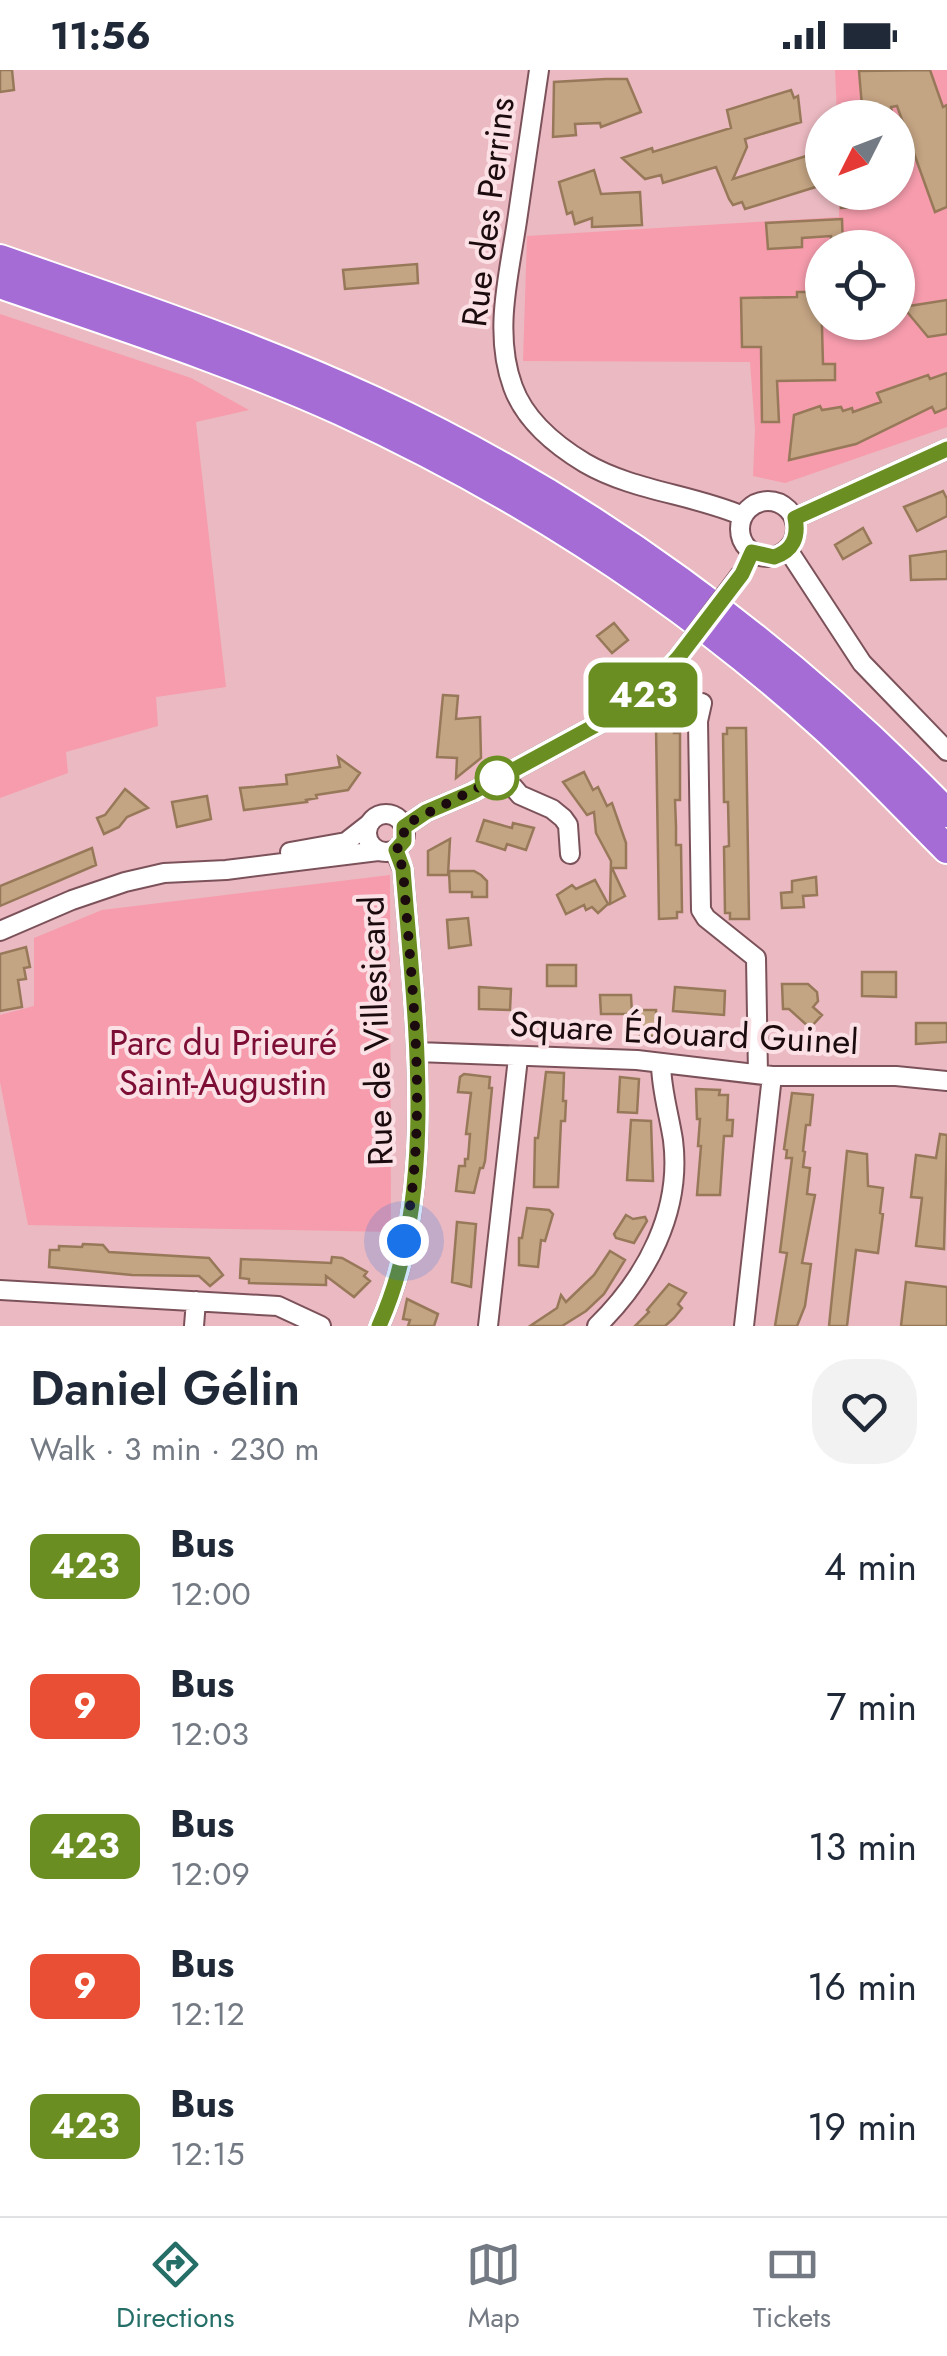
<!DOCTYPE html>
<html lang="en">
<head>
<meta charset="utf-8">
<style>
  body { margin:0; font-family:Jost,sans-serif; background:#f2f2f3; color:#1f2937; height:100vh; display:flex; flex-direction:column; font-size:38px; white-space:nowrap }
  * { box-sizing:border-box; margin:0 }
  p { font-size:32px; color:#747a83 }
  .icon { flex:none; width:55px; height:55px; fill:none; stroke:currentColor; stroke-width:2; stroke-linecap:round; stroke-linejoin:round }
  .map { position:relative; height:1256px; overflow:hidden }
  .panel { display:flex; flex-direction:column; background:#fff; flex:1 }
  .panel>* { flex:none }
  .badge { padding:0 20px; border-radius:15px; font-size:35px; line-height:65px }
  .needle { width:65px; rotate:228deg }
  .fabs { position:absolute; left:805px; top:30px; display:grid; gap:20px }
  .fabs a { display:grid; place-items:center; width:110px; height:110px; border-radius:50%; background:#fff; box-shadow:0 2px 8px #0004; font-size:50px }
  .you { position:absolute; width:50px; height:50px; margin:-25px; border:8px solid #fff; border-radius:50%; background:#1a73e8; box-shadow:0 0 0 15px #1a73e833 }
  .map>.badge { position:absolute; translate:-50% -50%; box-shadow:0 0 0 5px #fff }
  .round { display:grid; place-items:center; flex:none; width:105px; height:105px; border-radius:40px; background:#f2f2f3 }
  .head { display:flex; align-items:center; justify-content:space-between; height:170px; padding:0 30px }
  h1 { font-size:48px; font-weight:600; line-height:75px }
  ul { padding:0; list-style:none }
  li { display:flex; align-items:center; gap:30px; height:140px; padding:0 30px }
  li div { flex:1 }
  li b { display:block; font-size:38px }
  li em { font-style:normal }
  li .badge { min-width:110px; font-weight:700; text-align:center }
  .status { display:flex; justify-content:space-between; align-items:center; height:70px; padding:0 50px; background:#fff; direction:ltr }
  .status svg { height:28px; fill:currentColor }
  .tab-bar { display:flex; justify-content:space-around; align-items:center; height:140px; border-top:2px solid #e0e1e3; background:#fff; font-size:28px; color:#747a83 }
  .tab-bar a { display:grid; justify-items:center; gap:5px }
  .tab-bar .selected { color:#266f69 }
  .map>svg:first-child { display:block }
  .green { fill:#f69cad; fill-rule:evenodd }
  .building { fill:#c3a483; stroke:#97795a; stroke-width:2.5 }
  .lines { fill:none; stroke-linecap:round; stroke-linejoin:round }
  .minor-casing { stroke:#7c525a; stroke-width:22 }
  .highway-casing { stroke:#fff; stroke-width:32 }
  .minor { stroke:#fff; stroke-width:18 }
  .highway { stroke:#a56cd6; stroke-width:28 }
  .minor-bridge-casing { stroke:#7c525a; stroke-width:22; stroke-linecap:butt }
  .minor-bridge { stroke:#fff; stroke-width:18 }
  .line-casing { stroke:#fff; stroke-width:22 }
  .line { stroke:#6b8e23; stroke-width:15 }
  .walk { stroke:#1b0b0e; stroke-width:10; stroke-dasharray:0 18 }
  .stop-dot { fill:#fff; stroke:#6b8e23; stroke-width:5 }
  .labels { text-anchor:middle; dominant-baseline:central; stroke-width:8; stroke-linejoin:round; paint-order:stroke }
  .street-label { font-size:35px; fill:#1b0b0e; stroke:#fbe1e5 }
  .park-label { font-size:35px; fill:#7c0d35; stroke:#fbe1e5 }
</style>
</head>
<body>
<div class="status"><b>11:56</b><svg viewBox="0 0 49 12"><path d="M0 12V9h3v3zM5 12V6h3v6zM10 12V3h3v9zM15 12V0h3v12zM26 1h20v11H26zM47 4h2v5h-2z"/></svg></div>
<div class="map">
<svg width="947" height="1256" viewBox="0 0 947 1256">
  <rect width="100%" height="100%" fill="#ebb9c1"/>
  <path class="green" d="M835,0H947V357L785,413L753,406L755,359L750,292L523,291L527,166L839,147V123L898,122V48L837,47ZM822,178H898V252H822Z
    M0,244L191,308L249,340L196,352L226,617L156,627L158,656L66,682L68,703L0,728Z
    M390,805L391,1162L28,1155L0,1012V945L34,936V868L102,840Z"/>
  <path class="building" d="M0,0H12L14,20L0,22Z
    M930,0L943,37L947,35V137L935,142L897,36L891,37L893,48H863L859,1Z
    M606,9H627L641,42L601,57L600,53L575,54L576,65L553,67L554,12Z
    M791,20L794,28L798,26L801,52L745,69L747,77L733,109L819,82L822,115L745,139L742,132L733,135L729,129L716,97L663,113L661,105L645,109L622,88L652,78L653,82L731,58L727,40Z
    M594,100L601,124L640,122L642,155L592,157V148L575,154L572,142L567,144L559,112Z
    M840,122H855L856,137L841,138Z
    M842,149L843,178H831V166L802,168V177L768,179L766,153Z
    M417,194L418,213L345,219L343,200Z
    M797,222H821L823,294H835V310L777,311L779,352H762L761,277H742L741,228L797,227Z
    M947,230V264L928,267L903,237Z
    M947,303V338L935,343L932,337L856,374L789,390L794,345L820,336L822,340L841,337L843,341L852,338L853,342L881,332L877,323L928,305L930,309Z
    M943,421L947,429V446L917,461L904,437Z
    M863,458L871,473L843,489L835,475Z
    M947,481V509L911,510L910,486Z
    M614,553L628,570L612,583L597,566Z
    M443,625L458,626L456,649L480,647L481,688L456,708L457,688L437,687Z
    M656,657H674V663H680V730H675L676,756V775H681L682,842H677V848L659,849Z
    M727,658H746L749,849H730V843H725L724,777L729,776L728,732H724L723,664H727Z
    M338,687L360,703L348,720L316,725L317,728L306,730L307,732L244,740L240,718L287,714L286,705L340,697Z
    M584,702L593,720L598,717L607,736L612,733L626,773V798H612L625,826L610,834L611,791L596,763L594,742L587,745L563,712Z
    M125,719L148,738L127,747L119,757L104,764L97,748L105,745Z
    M207,726L211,749L177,757L172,732Z
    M484,750L512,758L513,753L534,758L526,780L507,774L505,780L477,771Z
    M450,769L448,805H428V781Z
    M92,778L96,795L0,836V816Z
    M449,801H474L481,805L487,811V827H472V822H450Z
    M816,807L817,825L803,826L804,837L782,838L781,823L792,822V811Z
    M595,810L608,834L598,843L592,837L586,840L584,835L566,844L557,825L572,815L576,819Z
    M468,848L471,875L449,878L447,850Z
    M26,877L30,897L24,898L26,909L18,910L22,937L0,941V884Z
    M547,895H576V916H547Z
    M862,902H896V927L862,926Z
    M782,914H808L817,922L818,931L813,937L822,945L810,958L789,939H783Z
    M479,917L511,919L510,940L479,939Z
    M675,917L725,921L724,945L673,941Z
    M600,925H631L632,944H601Z
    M640,940H656V966H640Z
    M916,953H947V972L916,974Z
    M546,1002L564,1003L563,1031H566L565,1051H561L558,1117H534L535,1068H538Z
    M464,1004L490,1007L489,1018H492L485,1091L483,1098H480L474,1123L456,1121L459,1096H465V1089H468L470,1064H466L471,1023L458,1022L460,1007Z
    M620,1007L639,1009L637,1043L618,1042Z
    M696,1019L720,1020L719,1025H728L727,1050H733L732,1066H724L720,1125H697L701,1076H698L700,1049H697Z
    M792,1023L813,1025L810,1055H806L803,1081L805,1082L803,1097L810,1098L807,1124L815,1125L802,1193L811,1194L805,1236L797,1256H775L787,1183L780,1182L792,1088H786L787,1080L784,1079Z
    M631,1050L651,1051L653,1111L627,1110Z
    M940,1064L947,1065L944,1179L916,1176L922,1128L911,1127L916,1085L936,1088Z
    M847,1081L867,1084L868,1116L883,1118L880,1143L883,1144L878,1183L856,1180L847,1256H829Z
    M527,1138L549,1140L553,1144L545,1171L541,1170L538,1197L519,1195V1168H522Z
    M626,1145L633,1149L645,1147L647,1151L634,1173L616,1168L614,1164Z
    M457,1152L476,1154L471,1217L452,1212Z
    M83,1174L103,1175L109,1182L209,1188L223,1205L210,1216L199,1206L132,1205L49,1197L50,1180H59V1176L82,1177Z
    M610,1181L625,1190L604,1224L586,1241L562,1256H530L557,1238L561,1225L566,1232L594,1205Z
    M332,1187L342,1188L367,1202L364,1206L370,1211L354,1227L326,1206V1215L249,1213V1209L240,1208L241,1189L331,1193Z
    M906,1212L947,1217V1256H901Z
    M669,1214L686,1223L678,1234L682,1238L674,1248L665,1256H635L649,1242L647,1240Z
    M407,1229L438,1244L434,1256H408L410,1250L403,1249Z"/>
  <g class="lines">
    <g class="minor-casing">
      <path id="minor" d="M539,0C532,50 524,101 517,151C509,205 493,263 513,317C525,350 555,375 585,393C633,421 692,424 743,446
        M740 459a28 28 0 1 1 56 0a28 28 0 1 1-56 0Z
        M795,448L947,379
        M788,480L862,593L947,681
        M702,633L698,651L701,840L706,848L756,888L758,1004
        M503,705L520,725L552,739L563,748L568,755L570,784
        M367 763a19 19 0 1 1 38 0a19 19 0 1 1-38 0Z
        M404,757L426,742L473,722L611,647L641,627L678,588
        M290,782L346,772L369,754
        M0,861L72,830L125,812L164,803L226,800L378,781
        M417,982L637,990L772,1006H896L947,1011
        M0,1220L278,1236L321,1256
        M194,1256L196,1231
        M379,1256C440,1123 414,941 403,799L395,781
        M488,1256L518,988
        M597,1256C647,1207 682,1141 673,1070C669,1044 661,1019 661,993
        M744,1256L772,1006"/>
    </g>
    <g class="highway-casing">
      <path id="highway" d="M0,189C126,233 253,275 374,331C589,430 783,574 947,743
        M0,214C115,254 231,291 341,341C517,422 680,527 823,656C866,695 906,738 947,779"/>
    </g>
    <use href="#minor" class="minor"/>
    <use href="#highway" class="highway"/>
    <g class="minor-bridge-casing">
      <path id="minor-bridge" d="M678,588L741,504"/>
    </g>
    <use href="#minor-bridge" class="minor-bridge"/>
  </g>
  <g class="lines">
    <g class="line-casing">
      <path id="line" d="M379,1256C440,1122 414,942 403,799L396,780L404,771V757L426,742L473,722L611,647L641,627L678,588L742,504L752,482L774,487C793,481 799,467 795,448L947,379"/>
    </g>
    <use href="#line" class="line"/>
    <path class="walk" d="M404,1171C429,1049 412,922 403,799L396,780L404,771V757L414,750L503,705L497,708"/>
  </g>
  <circle class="stop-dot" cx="497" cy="708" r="20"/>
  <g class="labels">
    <g class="street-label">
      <text transform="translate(488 142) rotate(-83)">Rue des Perrins</text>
      <text transform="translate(376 961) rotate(-92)">Rue de Villesicard</text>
      <text transform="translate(684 963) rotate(3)">Square Édouard Guinel</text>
    </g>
    <g class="park-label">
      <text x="223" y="973">Parc du Prieuré<tspan x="223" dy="40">Saint-Augustin</tspan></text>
    </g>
  </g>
</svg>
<div class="fabs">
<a><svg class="needle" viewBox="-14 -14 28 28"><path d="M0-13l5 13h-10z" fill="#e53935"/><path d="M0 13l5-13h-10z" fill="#747a83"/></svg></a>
<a><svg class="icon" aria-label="locate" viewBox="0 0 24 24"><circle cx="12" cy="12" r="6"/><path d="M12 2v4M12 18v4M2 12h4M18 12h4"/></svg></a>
</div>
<div class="you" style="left:404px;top:1171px"></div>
<b class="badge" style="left:643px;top:625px;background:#6b8e23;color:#fff">423</b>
</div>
<section class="panel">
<div class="head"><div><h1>Daniel Gélin</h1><p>Walk · 3 min · 230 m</p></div><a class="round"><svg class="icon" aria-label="heart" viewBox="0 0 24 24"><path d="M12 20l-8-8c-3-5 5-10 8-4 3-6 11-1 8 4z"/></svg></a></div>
<ul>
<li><span class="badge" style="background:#6b8e23;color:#fff">423</span><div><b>Bus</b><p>12:00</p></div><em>4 min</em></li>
<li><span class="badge" style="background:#e94f35;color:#fff">9</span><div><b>Bus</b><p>12:03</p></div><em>7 min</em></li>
<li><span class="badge" style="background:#6b8e23;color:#fff">423</span><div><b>Bus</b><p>12:09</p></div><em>13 min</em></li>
<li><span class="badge" style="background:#e94f35;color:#fff">9</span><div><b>Bus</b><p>12:12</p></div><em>16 min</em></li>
<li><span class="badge" style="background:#6b8e23;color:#fff">423</span><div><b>Bus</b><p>12:15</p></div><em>19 min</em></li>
</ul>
</section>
<nav class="tab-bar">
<a class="selected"><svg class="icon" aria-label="directions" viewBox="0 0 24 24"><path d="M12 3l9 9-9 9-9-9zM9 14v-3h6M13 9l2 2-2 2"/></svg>Directions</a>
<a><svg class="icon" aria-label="map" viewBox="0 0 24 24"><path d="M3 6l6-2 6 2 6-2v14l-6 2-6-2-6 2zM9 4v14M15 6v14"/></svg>Map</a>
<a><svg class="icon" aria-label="tickets" viewBox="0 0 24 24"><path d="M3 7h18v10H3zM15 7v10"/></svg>Tickets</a>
</nav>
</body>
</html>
